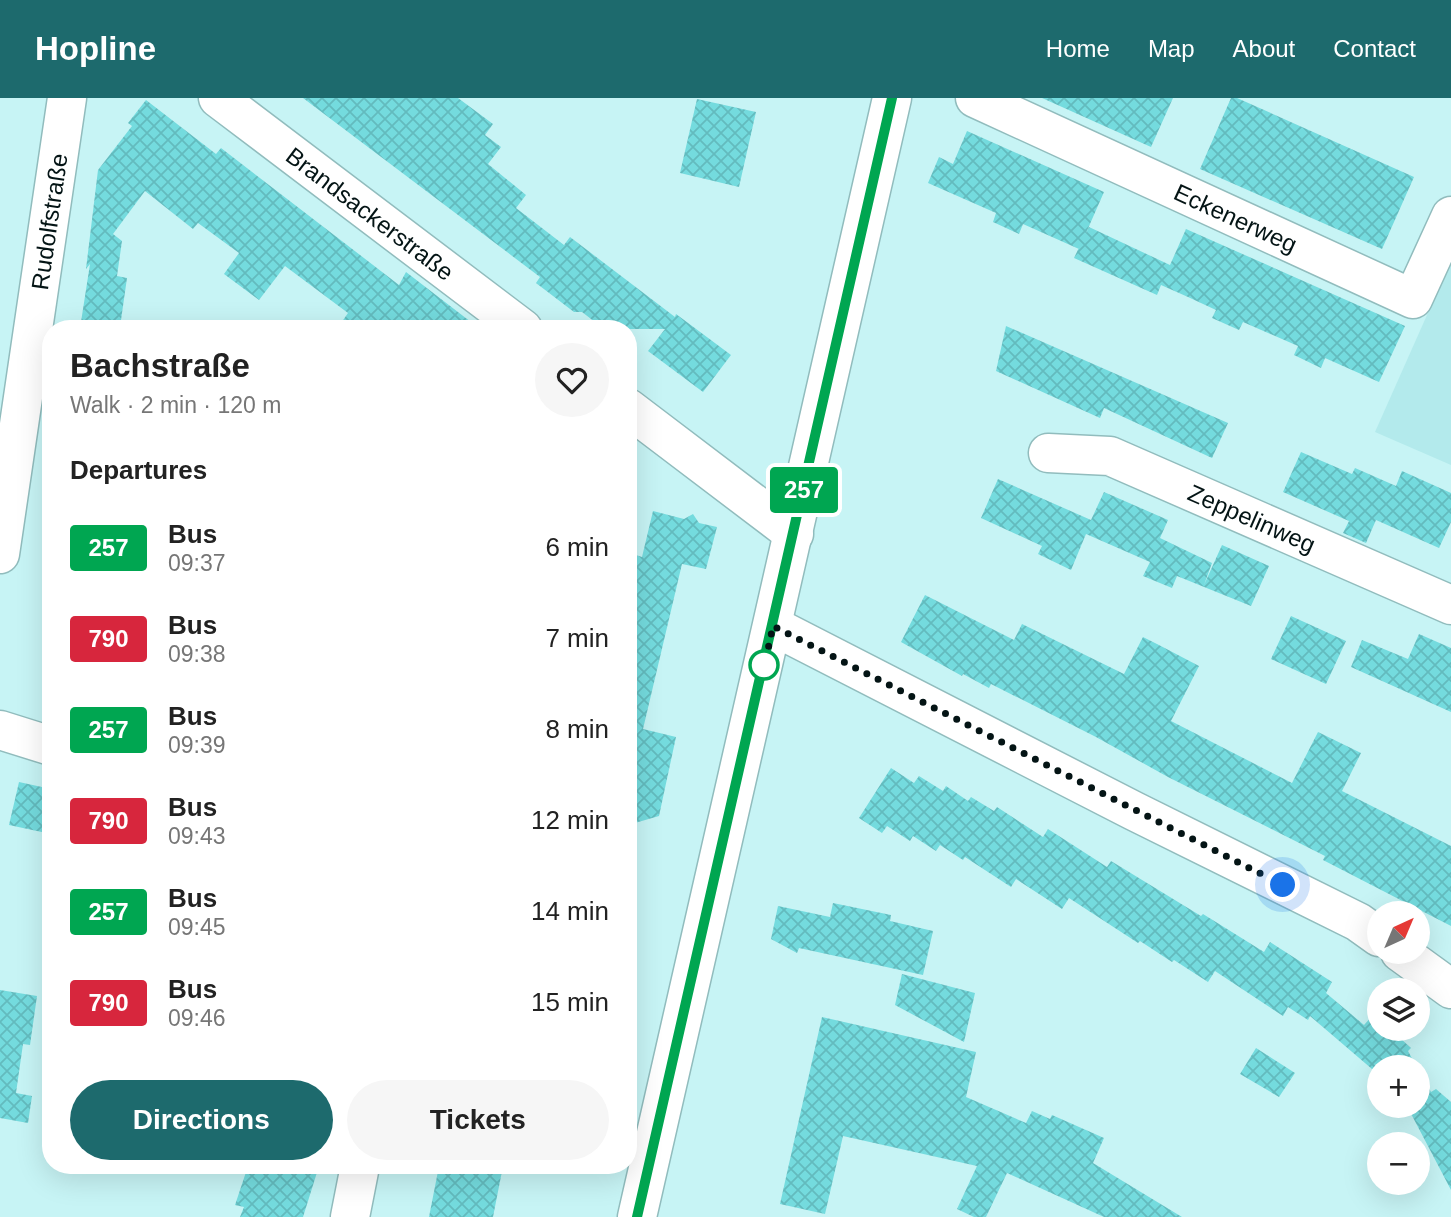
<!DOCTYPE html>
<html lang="en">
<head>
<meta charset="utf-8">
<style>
  body { margin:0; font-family:Helvetica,sans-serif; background:#f6f6f6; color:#222; height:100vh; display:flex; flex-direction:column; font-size:26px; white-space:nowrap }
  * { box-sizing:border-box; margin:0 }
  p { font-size:23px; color:#767676 }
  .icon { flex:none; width:38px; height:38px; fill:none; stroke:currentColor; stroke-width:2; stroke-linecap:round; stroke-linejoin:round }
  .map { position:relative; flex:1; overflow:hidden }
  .side { position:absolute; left:42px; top:222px; width:595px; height:854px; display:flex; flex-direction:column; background:#fff; border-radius:28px; box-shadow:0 7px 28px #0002 }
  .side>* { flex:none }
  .badge { padding:0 14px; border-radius:5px; font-size:24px; line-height:46px }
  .needle { width:46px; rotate:44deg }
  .buttons { position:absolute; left:1367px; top:803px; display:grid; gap:14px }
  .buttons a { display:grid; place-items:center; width:63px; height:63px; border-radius:50%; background:#fff; box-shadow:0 7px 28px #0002; font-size:35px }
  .you { position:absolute; width:35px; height:35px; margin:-18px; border:5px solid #fff; border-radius:50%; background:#1a73e8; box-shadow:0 0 0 10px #1a73e833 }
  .map>.badge { position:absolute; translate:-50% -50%; box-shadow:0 0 0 4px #fff }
  h2 { padding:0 28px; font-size:26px; line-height:63px }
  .round { display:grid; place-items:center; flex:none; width:74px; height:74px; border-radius:37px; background:#f6f6f6 }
  .summary { display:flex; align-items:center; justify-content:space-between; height:119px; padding:0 28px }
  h1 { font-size:33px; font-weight:600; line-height:52px }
  .cta { display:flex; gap:14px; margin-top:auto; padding:14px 28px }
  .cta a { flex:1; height:80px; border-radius:42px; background:#1d6a6d; color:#fff; font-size:28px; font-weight:600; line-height:80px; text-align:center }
  .cta a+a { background:#f6f6f6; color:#222 }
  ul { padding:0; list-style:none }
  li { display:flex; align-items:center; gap:21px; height:91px; padding:0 28px }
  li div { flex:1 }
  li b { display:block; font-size:26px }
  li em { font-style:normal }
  li .badge { min-width:77px; font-weight:700; text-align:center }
  header { display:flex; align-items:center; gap:42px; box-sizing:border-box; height:98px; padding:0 35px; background:#1d6a6d; color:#fff }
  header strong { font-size:33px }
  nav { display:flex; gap:38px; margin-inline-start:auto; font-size:24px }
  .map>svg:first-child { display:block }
  .built { fill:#b3eaec }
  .building { fill:url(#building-cross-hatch) }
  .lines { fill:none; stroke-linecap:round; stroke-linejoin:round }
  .street-casing { stroke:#91bcbd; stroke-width:41 }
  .primary-casing { stroke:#91bcbd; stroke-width:41 }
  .street { stroke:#fff; stroke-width:38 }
  .primary { stroke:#fff; stroke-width:38 }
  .line-casing { stroke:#fff; stroke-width:16 }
  .line { stroke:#00a651; stroke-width:10 }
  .walk { stroke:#041415; stroke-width:7; stroke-dasharray:0 12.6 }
  .stop-dot { fill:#fff; stroke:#00a651; stroke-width:3.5 }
  .labels { text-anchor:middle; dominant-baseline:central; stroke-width:5; stroke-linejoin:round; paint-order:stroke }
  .street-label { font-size:24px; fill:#041415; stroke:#c7f4f5 }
</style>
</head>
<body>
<header>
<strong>Hopline</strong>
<nav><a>Home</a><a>Map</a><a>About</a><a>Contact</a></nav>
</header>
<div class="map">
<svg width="1451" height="1119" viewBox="0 0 1451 1119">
  <defs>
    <pattern id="building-cross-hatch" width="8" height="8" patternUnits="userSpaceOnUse" patternTransform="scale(1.75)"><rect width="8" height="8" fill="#74dbde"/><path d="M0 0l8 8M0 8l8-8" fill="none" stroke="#63bbbe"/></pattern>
  </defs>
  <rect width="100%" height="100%" fill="#c7f4f5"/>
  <path class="built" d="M1451,163V367L1375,334Z"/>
  <path class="building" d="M303,0H458L493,26L485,37L501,49L488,66L526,97L516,110L564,147L570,139L675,219L676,216L731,257L703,294L648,253L665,231H604L582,214H574L536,185L540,179Z
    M1042,0H1173L1151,49Z
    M1231,0H1237L1414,79L1382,151L1200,71Z
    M697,1L756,14L739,89L680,75Z
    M146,2L216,56L221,50L399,187L406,174L480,231H337L348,215L285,168L259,202L224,176L239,155L198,125L193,131L145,93L113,136L122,143L117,178L127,180L120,229L81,224L90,166L86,171L98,72L132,28L128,25Z
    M967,33L1104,94L1079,151L1023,126L1019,136L993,124L996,115L928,85L939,59L953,66Z
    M1089,129L1170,167L1186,131L1405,228L1379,284L1325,260L1321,270L1294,257L1298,248L1243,224L1239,232L1212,220L1216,212L1188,199L1161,187L1157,197L1074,160Z
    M1006,228L1228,325L1212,360L1104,310L1100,320L996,273Z
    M1301,354L1352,376L1355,370L1396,388L1402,373L1451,395V424L1439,450L1376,422L1366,445L1343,435L1349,423L1283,394Z
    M998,381L1091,422L1104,394L1168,422L1160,440L1212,465L1204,487L1222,447L1269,468L1251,508L1177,478L1172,490L1143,478L1150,464L1086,436L1071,472L1038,456L1042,448L981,420Z
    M653,413L684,421L693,416L699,425L717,429L706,471L682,466L643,631L676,639L659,718L628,727V462L634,464L636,457L642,459Z
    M925,497L1014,542L1022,526L1124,576L1143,539L1157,546L1199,568L1171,623L1292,685L1318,634L1361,655L1342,693L1451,748V828L1323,762L1325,758L1168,679L1096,639L991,586L989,590L963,576L962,578L901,544Z
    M1291,518L1346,543L1326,586L1271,561Z
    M1419,536L1451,550V614L1351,569L1362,542L1408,561Z
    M891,670L914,685L919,678L943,693L946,688L968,703L971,699L994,713L997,709L1043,739L1048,731L1107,769L1111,763L1201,818L1203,816L1264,854L1270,844L1332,884L1326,895L1364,927L1374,916L1379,921V931H1390L1411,950L1408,953L1417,970H1379V977L1310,918L1308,922L1288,909L1283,918L1215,873L1208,884L1174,862L1172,864L1140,843L1138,845L1069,800L1062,811L1016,781L1011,789L965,759L963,762L940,747L936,753L913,738L910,743L887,728L882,735L859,720Z
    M19,684L51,691V736L9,727Z
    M833,805L891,817L890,823L933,833L923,877L799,850L797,855L771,841L778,808L830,819Z
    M902,876L975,895L964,944L895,907Z
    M0,892L37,898L30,947L23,946L16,995L32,998L28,1025L0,1020Z
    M822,919L976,954L966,999L1026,1025L1032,1013L1050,1021L1052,1017L1104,1040L1093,1065L1182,1119H1104L1007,1075L986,1119H974L957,1111L977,1068L843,1038L825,1116L780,1106Z
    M1256,950L1295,975L1279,999L1240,976Z
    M1418,970L1431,994L1436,991L1451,1004V1092L1407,1008H1418Z
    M248,1068H319L303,1119H240L244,1109L235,1107Z
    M439,1068H503L493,1119H429Z"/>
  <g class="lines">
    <g class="street-casing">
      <g id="street">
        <path id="s1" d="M218,0L523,231"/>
        <path id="s2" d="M975,0L1413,201L1451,118"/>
        <path d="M628,310L794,436"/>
        <path id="s3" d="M1048,355L1110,358L1451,507"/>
        <path id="s4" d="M0,456L67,0"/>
        <path d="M773,528L1134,713L1358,824L1379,839"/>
        <path d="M0,632L51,648"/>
        <path d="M1400,854L1451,891"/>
        <path d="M350,1119L360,1068"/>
      </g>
    </g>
    <g class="primary-casing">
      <path id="primary" d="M637,1119L892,0"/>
    </g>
    <use href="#street" class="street"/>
    <use href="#primary" class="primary"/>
  </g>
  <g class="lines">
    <g class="line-casing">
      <path id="line" d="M637,1119L892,0"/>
    </g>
    <use href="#line" class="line"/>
    <path class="walk" d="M764,567V570L773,528L1283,787"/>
  </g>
  <circle class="stop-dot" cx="764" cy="567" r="14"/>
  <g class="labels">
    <g class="street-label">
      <text stroke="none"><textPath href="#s1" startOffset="191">Brandsackerstraße</textPath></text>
      <text stroke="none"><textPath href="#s2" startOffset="287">Eckenerweg</textPath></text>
      <text stroke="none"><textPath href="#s4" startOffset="336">Rudolfstraße</textPath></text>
      <text stroke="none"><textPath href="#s3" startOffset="217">Zeppelinweg</textPath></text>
    </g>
  </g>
</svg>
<div class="buttons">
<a><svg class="needle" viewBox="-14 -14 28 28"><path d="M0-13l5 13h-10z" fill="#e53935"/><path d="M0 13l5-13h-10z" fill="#767676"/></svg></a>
<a><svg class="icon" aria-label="layers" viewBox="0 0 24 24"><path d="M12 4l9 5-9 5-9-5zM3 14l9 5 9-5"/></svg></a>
<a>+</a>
<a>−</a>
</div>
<div class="you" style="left:1283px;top:787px"></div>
<b class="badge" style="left:804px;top:392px;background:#00a651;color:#fff">257</b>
<section class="side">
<div class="summary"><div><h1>Bachstraße</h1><p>Walk · 2 min · 120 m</p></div><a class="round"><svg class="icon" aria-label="heart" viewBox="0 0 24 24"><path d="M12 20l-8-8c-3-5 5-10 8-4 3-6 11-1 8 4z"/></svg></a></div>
<h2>Departures</h2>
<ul>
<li><span class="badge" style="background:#00a651;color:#fff">257</span><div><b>Bus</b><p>09:37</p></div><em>6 min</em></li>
<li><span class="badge" style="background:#d7263d;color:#fff">790</span><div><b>Bus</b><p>09:38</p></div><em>7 min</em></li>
<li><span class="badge" style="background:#00a651;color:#fff">257</span><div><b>Bus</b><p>09:39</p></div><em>8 min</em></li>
<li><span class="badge" style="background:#d7263d;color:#fff">790</span><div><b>Bus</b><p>09:43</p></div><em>12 min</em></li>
<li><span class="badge" style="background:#00a651;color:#fff">257</span><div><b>Bus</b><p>09:45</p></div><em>14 min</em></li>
<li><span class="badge" style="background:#d7263d;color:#fff">790</span><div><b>Bus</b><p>09:46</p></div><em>15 min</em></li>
</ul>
<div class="cta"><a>Directions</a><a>Tickets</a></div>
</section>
</div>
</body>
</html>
